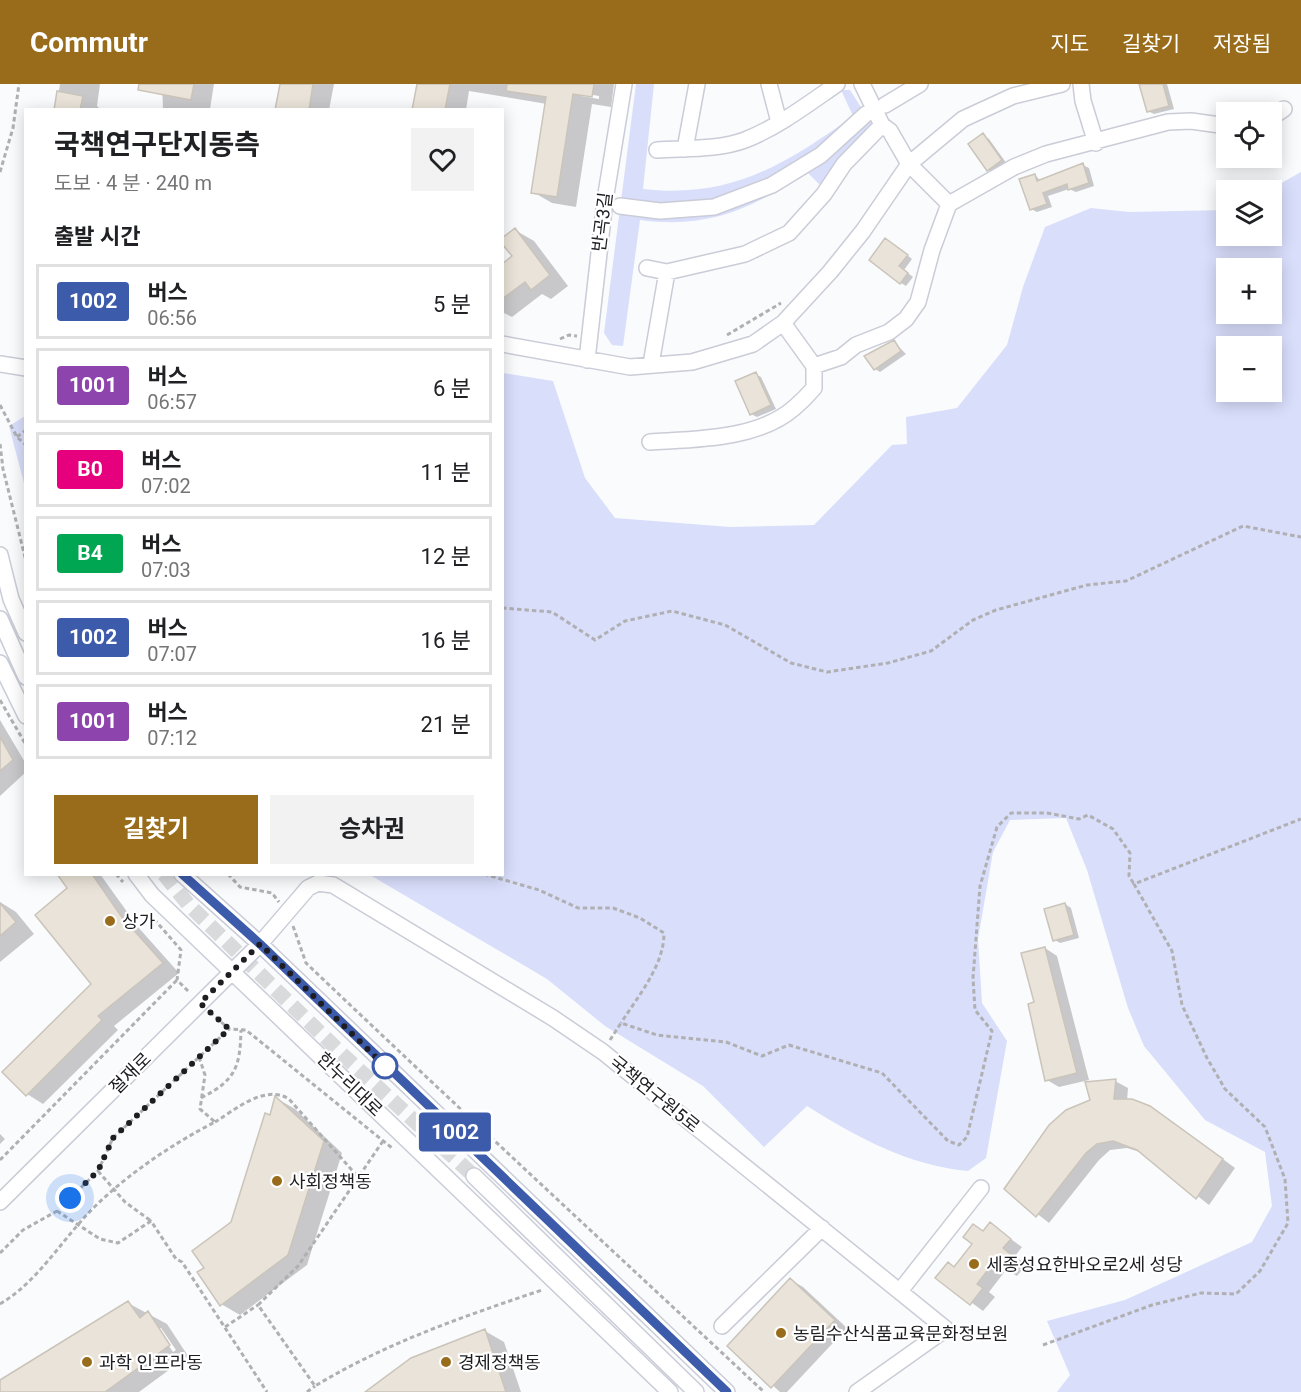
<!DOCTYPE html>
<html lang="ko">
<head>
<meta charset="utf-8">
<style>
  body { margin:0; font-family:Roboto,"Noto Sans KR",sans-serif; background:#f2f2f2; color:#202124; height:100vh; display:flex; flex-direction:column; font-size:22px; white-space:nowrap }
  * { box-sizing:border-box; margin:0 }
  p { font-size:20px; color:#757577 }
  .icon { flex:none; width:33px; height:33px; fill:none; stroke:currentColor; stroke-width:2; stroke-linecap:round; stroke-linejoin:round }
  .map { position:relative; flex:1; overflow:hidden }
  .sheet { position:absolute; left:24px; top:24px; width:480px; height:768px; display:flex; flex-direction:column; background:#fff; border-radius:0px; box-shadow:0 3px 15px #0003 }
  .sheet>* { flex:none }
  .badge { padding:0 12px; border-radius:4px; font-size:21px; line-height:39px }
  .buttons { position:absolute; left:1216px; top:18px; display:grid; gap:12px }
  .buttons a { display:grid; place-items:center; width:66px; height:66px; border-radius:0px; background:#fff; box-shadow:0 3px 15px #0003; font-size:30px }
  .you { position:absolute; width:30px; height:30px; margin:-15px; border:4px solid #fff; border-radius:50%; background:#1a73e8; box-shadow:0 0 0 9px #1a73e833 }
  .map>.badge { position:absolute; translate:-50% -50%; box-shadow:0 0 0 3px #fff }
  h2 { padding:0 30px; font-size:22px; line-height:54px }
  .round { display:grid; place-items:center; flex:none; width:63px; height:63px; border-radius:0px; background:#f2f2f2 }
  .overview { display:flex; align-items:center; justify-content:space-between; height:102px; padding:0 30px }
  h1 { font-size:28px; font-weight:700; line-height:45px }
  .button { display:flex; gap:12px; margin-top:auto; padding:12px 30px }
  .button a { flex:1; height:69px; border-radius:0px; background:#986c1a; color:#fff; font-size:24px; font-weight:700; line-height:69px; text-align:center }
  .button a+a { background:#f2f2f2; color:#202124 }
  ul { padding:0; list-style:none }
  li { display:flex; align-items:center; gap:18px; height:75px; margin:0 12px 9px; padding:0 18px; border:3px solid #e0e0e0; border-radius:0px }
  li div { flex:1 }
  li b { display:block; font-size:22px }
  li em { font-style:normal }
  li .badge { min-width:66px; font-weight:700; text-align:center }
  header { display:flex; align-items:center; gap:36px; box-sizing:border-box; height:84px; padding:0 30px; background:#986c1a; color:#fff }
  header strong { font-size:28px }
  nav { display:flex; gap:33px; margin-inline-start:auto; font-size:21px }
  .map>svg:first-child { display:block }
  .green { fill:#d9defb; fill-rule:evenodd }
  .shadow { fill:#0003; fill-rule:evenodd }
  .building { fill:#eae3d9; stroke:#cac4ba; stroke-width:1.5 }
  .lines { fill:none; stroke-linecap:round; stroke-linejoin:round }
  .minor-tunnel { stroke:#d9dadc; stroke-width:15; stroke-dasharray:15 8; stroke-linecap:butt }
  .minor-casing { stroke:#caccd7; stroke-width:18 }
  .path { stroke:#b0b0b3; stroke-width:3; stroke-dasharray:4.5 3; stroke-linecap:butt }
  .minor { stroke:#fff; stroke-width:15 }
  .line-casing { stroke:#fff; stroke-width:14 }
  .line { stroke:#3d5bab; stroke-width:9 }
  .walk { stroke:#1e1e22; stroke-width:6; stroke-dasharray:0 10.8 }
  .poi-dot { fill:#986c1a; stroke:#fff; stroke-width:2 }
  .stop-dot { fill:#fff; stroke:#3d5bab; stroke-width:3 }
  .labels { text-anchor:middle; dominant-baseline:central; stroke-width:4.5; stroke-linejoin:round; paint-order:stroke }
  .street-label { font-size:18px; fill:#1e1e22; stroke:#fff }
  .poi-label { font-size:18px; fill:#1e1e22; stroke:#fff; text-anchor:start }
</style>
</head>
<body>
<header>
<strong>Commutr</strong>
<nav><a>지도</a><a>길찾기</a><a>저장됨</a></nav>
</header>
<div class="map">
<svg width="1301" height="1308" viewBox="0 0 1301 1308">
  <rect width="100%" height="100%" fill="#fafbfd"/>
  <path class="green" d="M636,0H654L643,105C730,115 785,81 853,32L841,6H850L873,42L855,57L821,102L806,87C753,126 707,145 640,136L623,262L612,261L604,249Z
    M1301,88V1308H1057L1070,1291L1047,1237L1125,1216L1252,1158L1272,1122L1265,1068L1205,1036L1144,962L1128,924L1087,786L1066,734L1010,736L993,768L978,855L982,919L1007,957L986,1074L968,1087C910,1082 856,1053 807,1022L764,1063L703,1002L605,942L547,895L370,791L502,790L503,289L553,297L585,394L615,434L730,443L814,441L892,361L907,360L906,333L957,324L1007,261L1023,203L1045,143L1091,124L1129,128L1227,126V152H1272V106H1269ZM1272,184V230H1227V184ZM1227,262H1272V308H1227Z
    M25,332V403L9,342Z"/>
  <path class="shadow" d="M60,0H100L97,22L101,26H56Z
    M162,0H214L210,25L163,26Z
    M281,0H334L329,26H277Z
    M418,0H614L611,23L592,20L576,123L552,119L533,108L547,20L469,7L466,26H414ZM581,9L599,12V15L581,12Z
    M1141,0H1167L1174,25L1154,30L1148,27Z
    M983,51L989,55L1007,80L994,89L988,86Z
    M1083,81L1089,84L1094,102L1076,108L1069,105L1048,112L1052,123L1037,128L1031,125L1035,91L1041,97Z
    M515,146L534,157L568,202L551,215L542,210L512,233L502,228V182L514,173Z
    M892,159L912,175L904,186L913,193L906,202L901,199Z
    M894,258L906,270L880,288L875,285Z
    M755,290L761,293L776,325L757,333L751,330Z
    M0,636L26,680V688L0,712Z
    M59,790H100L138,843L179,889L114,942L118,946L43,1020L27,1010L93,900L69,804Z
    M0,818L16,828L34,850L0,878Z
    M1065,820L1071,824L1079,854L1060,859L1055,856Z
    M1045,864L1057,872L1089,996L1059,1003L1047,996L1035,919Z
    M1115,997L1128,1004L1127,1017L1150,1023L1163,1031L1235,1084L1209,1121L1143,1069L1127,1064L1110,1066L1099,1076L1049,1139L1006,1105Z
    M276,1014L295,1025L342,1069L307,1181L240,1231L221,1220L206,1184L232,1139Z
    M0,1050L5,1055L0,1060Z
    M990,1140L1022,1163L1015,1172L1026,1181L1017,1192L1006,1186L989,1208L995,1213L983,1227L937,1193L955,1184L974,1160V1142L984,1147Z
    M791,1196L803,1203L847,1244L787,1308H780L729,1262Z
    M128,1219L167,1240L188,1272L139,1308H0V1297ZM157,1244H161L176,1266L173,1268Z
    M485,1247L504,1258L521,1308H368Z"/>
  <path class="building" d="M139,0H194L191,16L138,6Z
    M280,0H313L309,26H275Z
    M417,0H450L445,26H412Z
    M507,0H594L592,13L573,10L557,113L531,109L546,13L506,7Z
    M1139,0H1163L1169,22L1147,28Z
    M57,7L83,12L80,26H54Z
    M983,49L1002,76L987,87L968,60Z
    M1083,79L1089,99L1068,106L1067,100L1043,109L1047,120L1030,126L1019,95L1035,90L1037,97Z
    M515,144L550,191L531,206L525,198L502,215V180L512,172L502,160V154Z
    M885,154L908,171L899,182L908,189L900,200L869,176Z
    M894,256L901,267L874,286L864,272Z
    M756,288L771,321L750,331L735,297Z
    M0,653L13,676L0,687Z
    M57,790H92L121,832L163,879L98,932L102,936L26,1012L2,988L91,900L35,831L67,804Z
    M0,819L16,838L0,852Z
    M1065,819L1074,851L1053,857L1044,825Z
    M1045,863L1077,989L1045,997L1028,920L1034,918L1021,869Z
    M1116,995L1114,1015H1132L1150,1022L1223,1075L1196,1115L1137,1066L1113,1057L1097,1060L1086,1069L1036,1133L1004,1105L1049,1041L1066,1026L1090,1016L1085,998Z
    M275,1012L324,1057L288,1171L220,1222L197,1188L204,1184L192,1167L231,1138L265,1029L270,1031Z
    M990,1138L1011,1155L1003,1164L1014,1173L1004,1186L994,1178L977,1200L983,1204L970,1221L935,1194L948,1178L954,1183L972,1160L963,1153L973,1140L983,1147Z
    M790,1194L835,1236L771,1304L727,1262Z
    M128,1217L140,1234L148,1227L170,1261L105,1308H0V1296Z
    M485,1245L506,1308H365L411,1274Z"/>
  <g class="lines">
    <path class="minor-tunnel" d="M164,790L188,820L344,972L474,1092"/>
    <g class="minor-casing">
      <path id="minor" d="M769,0L779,38
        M1081,0L1083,17L1096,59
        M885,21L920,0
        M1272,33L1284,25
        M685,65L697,0
        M657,66C686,64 718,66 745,56C778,43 808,20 837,0
        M949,120L1014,83L1046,70L1168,38L1191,37L1227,42
        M620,122L660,127L714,123L772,101L821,71L866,30
        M647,184L667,188L745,170L789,149L824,110L844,80L882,41
        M502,260L630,283L692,278L753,260L783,239L830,188L863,147L909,80L963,35L1013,12L1062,0
        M587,276L605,116L624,0
        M0,280L26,284
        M651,280L667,188
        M814,282L841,273L856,261L889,248L906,235L918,218L932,166L949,120L909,80L890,47L882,41L862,0
        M650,358C695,355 757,356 794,324C801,318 808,311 814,304V282L783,239
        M0,471L11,515L26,549
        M0,535L26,593
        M0,579L26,632
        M136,790L152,811L670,1308
        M182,790L260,860L727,1308
        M474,1092L696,1308
        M0,1118L260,860L308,804L318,799L333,801L553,934L603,968L946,1245L857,1308
        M900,1207L981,1104
        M722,1242L822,1144"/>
    </g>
    <path class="path" d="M0,88L13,44L19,0
      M727,251L781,219
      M560,255L569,251L577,252
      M0,321L17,353L26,361
      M17,353L26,346
      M0,360L3,385L26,477
      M502,524L552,528L595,556L625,537L672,527L725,541L791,579L827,588L888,579L931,567L973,536L996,526L1087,501L1126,497L1243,442L1301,453
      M0,616L26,661
      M116,790L123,798
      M228,790L240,803L272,809L279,818
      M484,790L539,806L578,824H613L640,834L664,849C664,882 638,912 621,939
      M154,835L181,866L177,896L190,909
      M293,842L306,879C457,1023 611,1165 764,1308
      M210,928L229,945L246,946L392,1064
      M610,956L621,939L657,951L726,958L762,972L789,961L882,989L948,1057L959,1061L967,1053L992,947L975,926L973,894L980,802L997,743L1011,729H1047L1079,735L1088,731L1113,745L1130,769L1129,792L1134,800
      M201,1014C236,996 240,983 241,946
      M215,1038C236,1025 265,1000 289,1015L358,1093
      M383,1057L298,1182L258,1221L315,1302C388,1258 462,1233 542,1206
      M0,1076L177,896
      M98,1087L125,1118L151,1137
      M57,1127L100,1155L118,1159L151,1137L176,1175L182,1178L267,1308
      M0,1169L23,1146L57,1127L98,1087L113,1054L229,945
      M0,1220C35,1199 56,1165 83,1135C117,1097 170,1061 215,1038L200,1025L205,991L199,973
      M225,1243L258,1221
      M1043,1261L1152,1221L1201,1209L1236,1210L1260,1187L1288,1139L1285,1095L1265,1043L1225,1005L1207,974L1182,921L1172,867L1134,800L1301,735
      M307,1308L315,1302"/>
    <use href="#minor" class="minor"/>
  </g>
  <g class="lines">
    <g class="line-casing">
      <path id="line" d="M182,790L260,860L727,1308"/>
    </g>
    <use href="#line" class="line"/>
    <path class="walk" d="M70,1114L98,1087L113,1054L229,945L200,919L260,860L385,982"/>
  </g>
  <g class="poi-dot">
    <circle cx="110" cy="837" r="6"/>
    <circle cx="277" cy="1097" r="6"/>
    <circle cx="974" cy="1180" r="6"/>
    <circle cx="781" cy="1249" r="6"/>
    <circle cx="87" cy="1278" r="6"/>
    <circle cx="446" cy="1278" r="6"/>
  </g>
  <circle class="stop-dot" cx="385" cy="982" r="12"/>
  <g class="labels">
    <g class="street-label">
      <text transform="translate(602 138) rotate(-83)">반곡3길</text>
      <text transform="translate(130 989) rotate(-45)">절재로</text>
      <text transform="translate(350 1000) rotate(44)">한누리대로</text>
      <text transform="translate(655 1010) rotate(39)">국책연구원5로</text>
    </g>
    <g class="poi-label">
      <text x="122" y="837">상가</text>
      <text x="289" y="1097">사회정책동</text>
      <text x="986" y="1180">세종성요한바오로2세 성당</text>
      <text x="793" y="1249">농림수산식품교육문화정보원</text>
      <text x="99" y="1278">과학 인프라동</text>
      <text x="458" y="1278">경제정책동</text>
    </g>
  </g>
</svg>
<div class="buttons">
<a><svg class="icon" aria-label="locate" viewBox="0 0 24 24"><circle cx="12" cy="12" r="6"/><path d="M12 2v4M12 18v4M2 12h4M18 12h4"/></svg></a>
<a><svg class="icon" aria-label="layers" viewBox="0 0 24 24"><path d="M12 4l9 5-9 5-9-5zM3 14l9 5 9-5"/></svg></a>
<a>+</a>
<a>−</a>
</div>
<div class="you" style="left:70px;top:1114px"></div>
<b class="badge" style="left:455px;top:1048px;background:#3d5bab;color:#fff">1002</b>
<section class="sheet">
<div class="overview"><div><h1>국책연구단지동측</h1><p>도보 · 4 분 · 240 m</p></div><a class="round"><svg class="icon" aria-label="heart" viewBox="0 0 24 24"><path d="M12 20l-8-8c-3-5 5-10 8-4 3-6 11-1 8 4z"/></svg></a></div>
<h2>출발 시간</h2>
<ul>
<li><span class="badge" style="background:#3d5bab;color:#fff">1002</span><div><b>버스</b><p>06:56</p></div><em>5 분</em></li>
<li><span class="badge" style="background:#8e44ad;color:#fff">1001</span><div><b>버스</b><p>06:57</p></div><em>6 분</em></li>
<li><span class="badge" style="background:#e6007e;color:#fff">B0</span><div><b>버스</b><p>07:02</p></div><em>11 분</em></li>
<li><span class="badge" style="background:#00a651;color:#fff">B4</span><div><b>버스</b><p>07:03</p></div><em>12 분</em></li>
<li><span class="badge" style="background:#3d5bab;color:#fff">1002</span><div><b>버스</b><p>07:07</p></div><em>16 분</em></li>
<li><span class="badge" style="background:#8e44ad;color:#fff">1001</span><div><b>버스</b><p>07:12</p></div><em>21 분</em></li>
</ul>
<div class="button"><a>길찾기</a><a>승차권</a></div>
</section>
</div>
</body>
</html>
